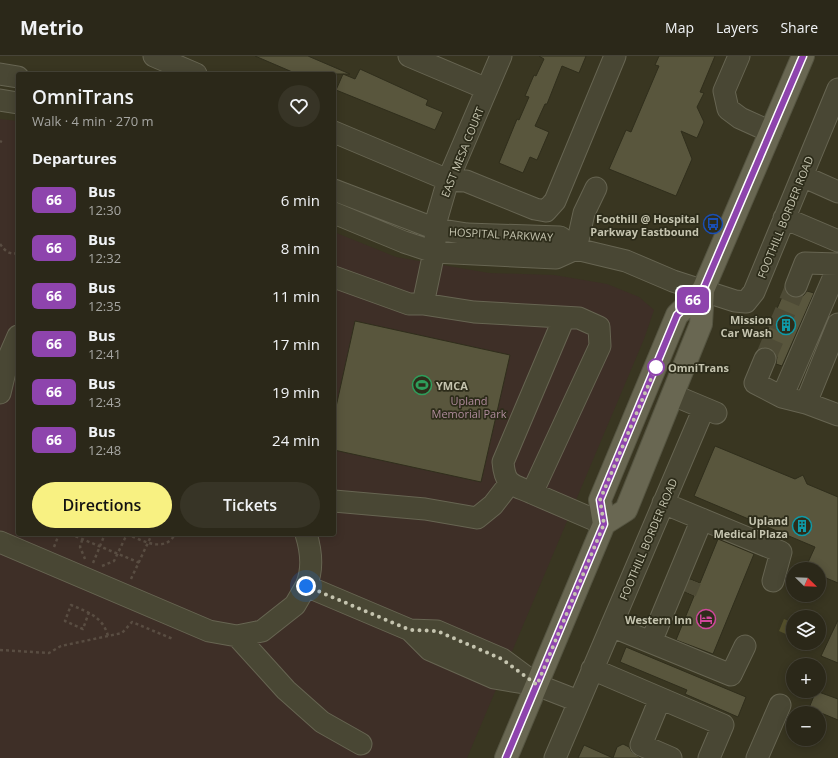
<!DOCTYPE html>
<html lang="en">
<head>
<meta charset="utf-8">
<style>
  body { margin:0; font-family:"Open Sans",sans-serif; background:#373426; color:#f1f3f6; height:100vh; display:flex; flex-direction:column; font-size:15px; white-space:nowrap }
  * { box-sizing:border-box; margin:0 }
  p { font-size:13px; color:#a6a6a2 }
  .icon { flex:none; width:22px; height:22px; fill:none; stroke:currentColor; stroke-width:2; stroke-linecap:round; stroke-linejoin:round }
  .map { position:relative; flex:1; overflow:hidden }
  .panel { position:absolute; left:16px; top:16px; width:320px; height:464px; display:flex; flex-direction:column; background:#2b2819; border-radius:4px; box-shadow:0 2px 10px #0003,0 0 0 1px #474438 }
  .panel>* { flex:none }
  .badge { padding:0 8px; border-radius:6px; font-size:14px; line-height:26px }
  .needle { width:26px; rotate:113deg }
  .controls { position:absolute; left:786px; top:506px; display:grid; gap:8px }
  .controls a { display:grid; place-items:center; width:40px; height:40px; border-radius:50%; background:#2b2819; box-shadow:0 2px 10px #0003,0 0 0 1px #474438; font-size:20px }
  .you { position:absolute; width:20px; height:20px; margin:-10px; border:3px solid #fff; border-radius:50%; background:#1a73e8; box-shadow:0 0 0 6px #1a73e833 }
  .map>.badge { position:absolute; translate:-50% -50%; box-shadow:0 0 0 2px #fff }
  h2 { padding:0 16px; font-size:15px; line-height:36px }
  .round { display:grid; place-items:center; flex:none; width:42px; height:42px; border-radius:21px; background:#373426 }
  .summary { display:flex; align-items:center; justify-content:space-between; height:68px; padding:0 16px }
  h1 { font-size:19px; font-weight:600; line-height:30px }
  .primary-button { display:flex; gap:8px; margin-top:auto; padding:8px 16px }
  .primary-button a { flex:1; height:46px; border-radius:24px; background:#f8f182; color:#111; font-size:16px; font-weight:600; line-height:46px; text-align:center }
  .primary-button a+a { background:#373426; color:#f1f3f6 }
  ul { padding:0; list-style:none }
  li { display:flex; align-items:center; gap:12px; height:48px; padding:0 16px }
  li div { flex:1 }
  li b { display:block; font-size:15px }
  li em { font-style:normal }
  li .badge { min-width:44px; font-weight:700; text-align:center }
  header { display:flex; align-items:center; gap:24px; box-sizing:border-box; height:56px; padding:0 20px; background:#2b2819; border-bottom:1px solid #474438 }
  header strong { font-size:19px }
  nav { display:flex; gap:22px; margin-inline-start:auto; font-size:14px }
  .map>svg:first-child { display:block }
  .green { fill:#3e2f27 }
  .water { fill:#55512c }
  .building { fill:#59563d; stroke:#302e1c }
  .lines { fill:none; stroke-linecap:round; stroke-linejoin:round }
  .minor-tunnel { stroke:#4e4b36; stroke-width:21; stroke-dasharray:21 10; stroke-linecap:butt }
  .minor-casing { stroke:#676552; stroke-width:23 }
  .major-casing { stroke:#555441; stroke-width:24 }
  .path { stroke:#594d42; stroke-width:2.5; stroke-dasharray:3 3; stroke-linecap:butt }
  .minor { stroke:#494734; stroke-width:21 }
  .major { stroke:#696752; stroke-width:22 }
  .line-casing { stroke:#fff; stroke-width:9 }
  .line { stroke:#8e44ad; stroke-width:6 }
  .walk { stroke:#c5c4af; stroke-width:4; stroke-dasharray:0 7.2 }
  .stop-dot { fill:#fff; stroke:#8e44ad; stroke-width:2 }
  .labels { text-anchor:middle; dominant-baseline:central; stroke-width:3.5; stroke-linejoin:round; paint-order:stroke }
  .street-label { font-size:11px; fill:#c5c4af; stroke:#2d2c1a }
  .poi-label { font-size:11px; font-weight:bold; fill:#c5c4af; stroke:#2d2c1a; text-anchor:end }
  .stop-label { font-size:11px; font-weight:bold; fill:#c5c4af; stroke:#2d2c1a; text-anchor:start }
  .park-label { font-size:11px; fill:#b08c9c; stroke:#2d2c1a }
</style>
</head>
<body>
<header>
<strong>Metrio</strong>
<nav><a>Map</a><a>Layers</a><a>Share</a></nav>
</header>
<div class="map">
<svg width="838" height="702" viewBox="0 0 838 702">
  <rect width="100%" height="100%" fill="#393621"/>
  <path class="green" d="M0,63L18,65V478H334V176L396,201L489,217L554,219L607,228L639,241L654,254L644,283L467,702H0Z"/>
  <path class="water" d="M784,563L793,567V576L788,579L779,575Z"/>
  <path class="building" d="M255,0H308L350,18H297Z
    M539,0H586L579,17L562,10L547,48H545L535,70L549,76L537,104L530,101L523,117L499,107L517,63L519,64L529,41L525,40L534,19L536,20L544,3Z
    M659,0H715L700,36L704,37L697,51L704,66L697,82L681,75L692,103L676,140L609,113L626,74L631,76L659,10L655,9Z
    M360,13L428,44L426,49L443,56L435,74L336,34L343,18L355,23Z
    M785,234L792,241L798,242L803,240L807,235L814,237L782,310L776,308L777,301L774,295L769,292H760Z
    M355,265L510,299L481,426L334,394V360Z
    M715,390L795,423L803,419L807,428L838,441V527L819,519V513H805L815,491L694,440Z
    M718,483L754,498L713,598L676,584L694,540L685,536L690,523L700,527Z
    M838,564V607L821,600Z
    M626,591L746,641L738,661L685,638L687,634L620,606Z
    M816,635L838,643V664L809,652Z
    M623,688L629,691L632,696L641,702H578L584,689L613,702L617,691Z"/>
  <g class="lines">
    <path class="minor-tunnel" d="M765,303L796,230
      M686,536L691,524"/>
    <g class="minor-casing">
      <path id="minor" d="M154,0L196,18
        M409,0L487,33
        M501,0L448,124L437,162L434,196L423,248L474,256L579,262L599,271L600,290L532,437L604,468
        M739,0L724,35L728,53L740,62L771,76
        M0,18L18,21
        M0,44L18,47
        M334,76L448,124L466,125L535,153L546,155L555,145L615,0
        M802,120L838,136
        M334,134L436,173L467,178L560,181L576,193L626,205L673,225L735,245L746,246L754,236L838,33
        M334,157L404,186L434,196L556,202L576,193
        M784,162L838,185
        M576,193L584,157L596,132
        M838,211L782,341L806,347L838,359
        M334,221L409,248H423
        M796,230L805,207L838,208
        M765,303L755,327L782,341
        M0,337L8,303L18,280
        M673,339L716,357
        M806,347L838,268
        M532,437C512,428 505,430 503,406L564,262
        M334,445L425,453L477,462L493,449L510,427
        M663,447L781,496L773,525
        M306,478C311,494 313,514 306,530
        M0,486L209,575L237,580L262,575L295,549L306,530L410,574L437,575L502,603L537,629
        M611,570L731,619L745,590
        M410,574L430,594L494,622L537,629L578,645
        M237,580L286,634L322,666L361,688
        M651,586L702,463
        M592,613L723,669L709,702
        M660,643L641,689L671,702
        M555,702L704,352
        M757,702L780,649"/>
    </g>
    <g class="major-casing">
      <path id="major" d="M604,468L626,454L701,268L703,234L803,0
        M506,702L604,468L600,444L677,259L703,234"/>
    </g>
    <path class="path" d="M0,85L2,86
      M0,188C5,195 9,199 18,197
      M70,478L140,507
      M84,478L80,491L85,503
      M127,478C141,484 165,498 175,478
      M54,491L59,478
      M93,507L105,478
      M102,510L114,505L127,478
      M131,523L152,478
      M89,556L83,573L65,565L71,549C88,556 103,561 108,580
      M0,594L49,597L61,590L122,577L132,566L173,583"/>
    <use href="#minor" class="minor"/>
    <use href="#major" class="major"/>
  </g>
  <g class="lines">
    <g class="line-casing">
      <path id="line" d="M506,702L604,468L600,444L677,259L703,234L803,0"/>
    </g>
    <use href="#line" class="line"/>
    <path class="walk" d="M306,530L410,574L437,575L502,603L537,629L604,468L600,444L656,311"/>
  </g>
  <defs>
    <g id="bus-ring" transform="scale(1)"><circle r="9.5" fill="#2d2c1a" stroke="#1a4fb4" stroke-width="1.5"/><path d="M-5-6H5V4H4V6H2V4H-2V6H-4V4H-5ZM-3.5-4V0h7V-4ZM-3.5 1.2v1.5H-2V1.2ZM2 1.2v1.5H3.5V1.2Z" fill="#1a4fb4"/></g>
    <g id="building-ring" transform="scale(1)"><circle r="9.5" fill="#2d2c1a" stroke="#0f9aa8" stroke-width="1.5"/><path d="M-4-6H4V6H1V3H-1V6H-4ZM-2.5-4.3h1.7v1.8h-1.7ZM.8-4.3h1.7v1.8H.8ZM-2.5-1h1.7V.8h-1.7ZM.8-1h1.7V.8H.8Z" fill="#0f9aa8"/></g>
    <g id="stadium-ring" transform="scale(1)"><circle r="9.5" fill="#2d2c1a" stroke="#2e9e5b" stroke-width="1.5"/><path d="M0-5a6.5 5 0 1 0 0 10a6.5 5 0 1 0 0-10ZM-3.5-1.8h7v3.6h-7Z" fill="#2e9e5b"/></g>
    <g id="hotel-ring" transform="scale(1)"><circle r="9.5" fill="#2d2c1a" stroke="#d1479c" stroke-width="1.5"/><path d="M-6-4.5h1.5V1H6V5H4.5V3h-9V5H-6ZM-4 0a1.8 1.8 0 1 1 3.6 0ZM.5 0V-2.5h3Q6-2.5 6 0Z" fill="#d1479c"/></g>
  </defs>
  <g fill-rule="evenodd">
    <use href="#bus-ring" x="713" y="168"/>
    <use href="#building-ring" x="786" y="269"/>
    <use href="#stadium-ring" x="422" y="329"/>
    <use href="#building-ring" x="802" y="470"/>
    <use href="#hotel-ring" x="706" y="563"/>
  </g>
  <circle class="stop-dot" cx="656" cy="311" r="8"/>
  <g class="labels">
    <g class="street-label">
      <text transform="translate(462 96) rotate(-68)">EAST MESA COURT</text>
      <text transform="translate(785 161) rotate(-68)">FOOTHILL BORDER ROAD</text>
      <text transform="translate(501 178) rotate(3)">HOSPITAL PARKWAY</text>
      <text transform="translate(648 483) rotate(-67)">FOOTHILL BORDER ROAD</text>
    </g>
    <g class="poi-label">
      <text x="699" y="162">Foothill @ Hospital<tspan x="699" dy="13">Parkway Eastbound</tspan></text>
      <text x="772" y="263">Mission<tspan x="772" dy="13">Car Wash</tspan></text>
      <text x="436" y="329" text-anchor="start">YMCA</text>
      <text x="788" y="464">Upland<tspan x="788" dy="13">Medical Plaza</tspan></text>
      <text x="692" y="563">Western Inn</text>
    </g>
    <g class="stop-label">
      <text x="668" y="311">OmniTrans</text>
    </g>
    <g class="park-label">
      <text x="469" y="344">Upland<tspan x="469" dy="13">Memorial Park</tspan></text>
    </g>
  </g>
</svg>
<div class="controls">
<a><svg class="needle" viewBox="-14 -14 28 28"><path d="M0-13l5 13h-10z" fill="#e53935"/><path d="M0 13l5-13h-10z" fill="#a6a6a2"/></svg></a>
<a><svg class="icon" aria-label="layers" viewBox="0 0 24 24"><path d="M12 4l9 5-9 5-9-5zM3 14l9 5 9-5"/></svg></a>
<a>+</a>
<a>−</a>
</div>
<div class="you" style="left:306px;top:530px"></div>
<b class="badge" style="left:693px;top:244px;background:#8e44ad;color:#fff">66</b>
<section class="panel">
<div class="summary"><div><h1>OmniTrans</h1><p>Walk · 4 min · 270 m</p></div><a class="round"><svg class="icon" aria-label="heart" viewBox="0 0 24 24"><path d="M12 20l-8-8c-3-5 5-10 8-4 3-6 11-1 8 4z"/></svg></a></div>
<h2>Departures</h2>
<ul>
<li><span class="badge" style="background:#8e44ad;color:#fff">66</span><div><b>Bus</b><p>12:30</p></div><em>6 min</em></li>
<li><span class="badge" style="background:#8e44ad;color:#fff">66</span><div><b>Bus</b><p>12:32</p></div><em>8 min</em></li>
<li><span class="badge" style="background:#8e44ad;color:#fff">66</span><div><b>Bus</b><p>12:35</p></div><em>11 min</em></li>
<li><span class="badge" style="background:#8e44ad;color:#fff">66</span><div><b>Bus</b><p>12:41</p></div><em>17 min</em></li>
<li><span class="badge" style="background:#8e44ad;color:#fff">66</span><div><b>Bus</b><p>12:43</p></div><em>19 min</em></li>
<li><span class="badge" style="background:#8e44ad;color:#fff">66</span><div><b>Bus</b><p>12:48</p></div><em>24 min</em></li>
</ul>
<div class="primary-button"><a>Directions</a><a>Tickets</a></div>
</section>
</div>
</body>
</html>
